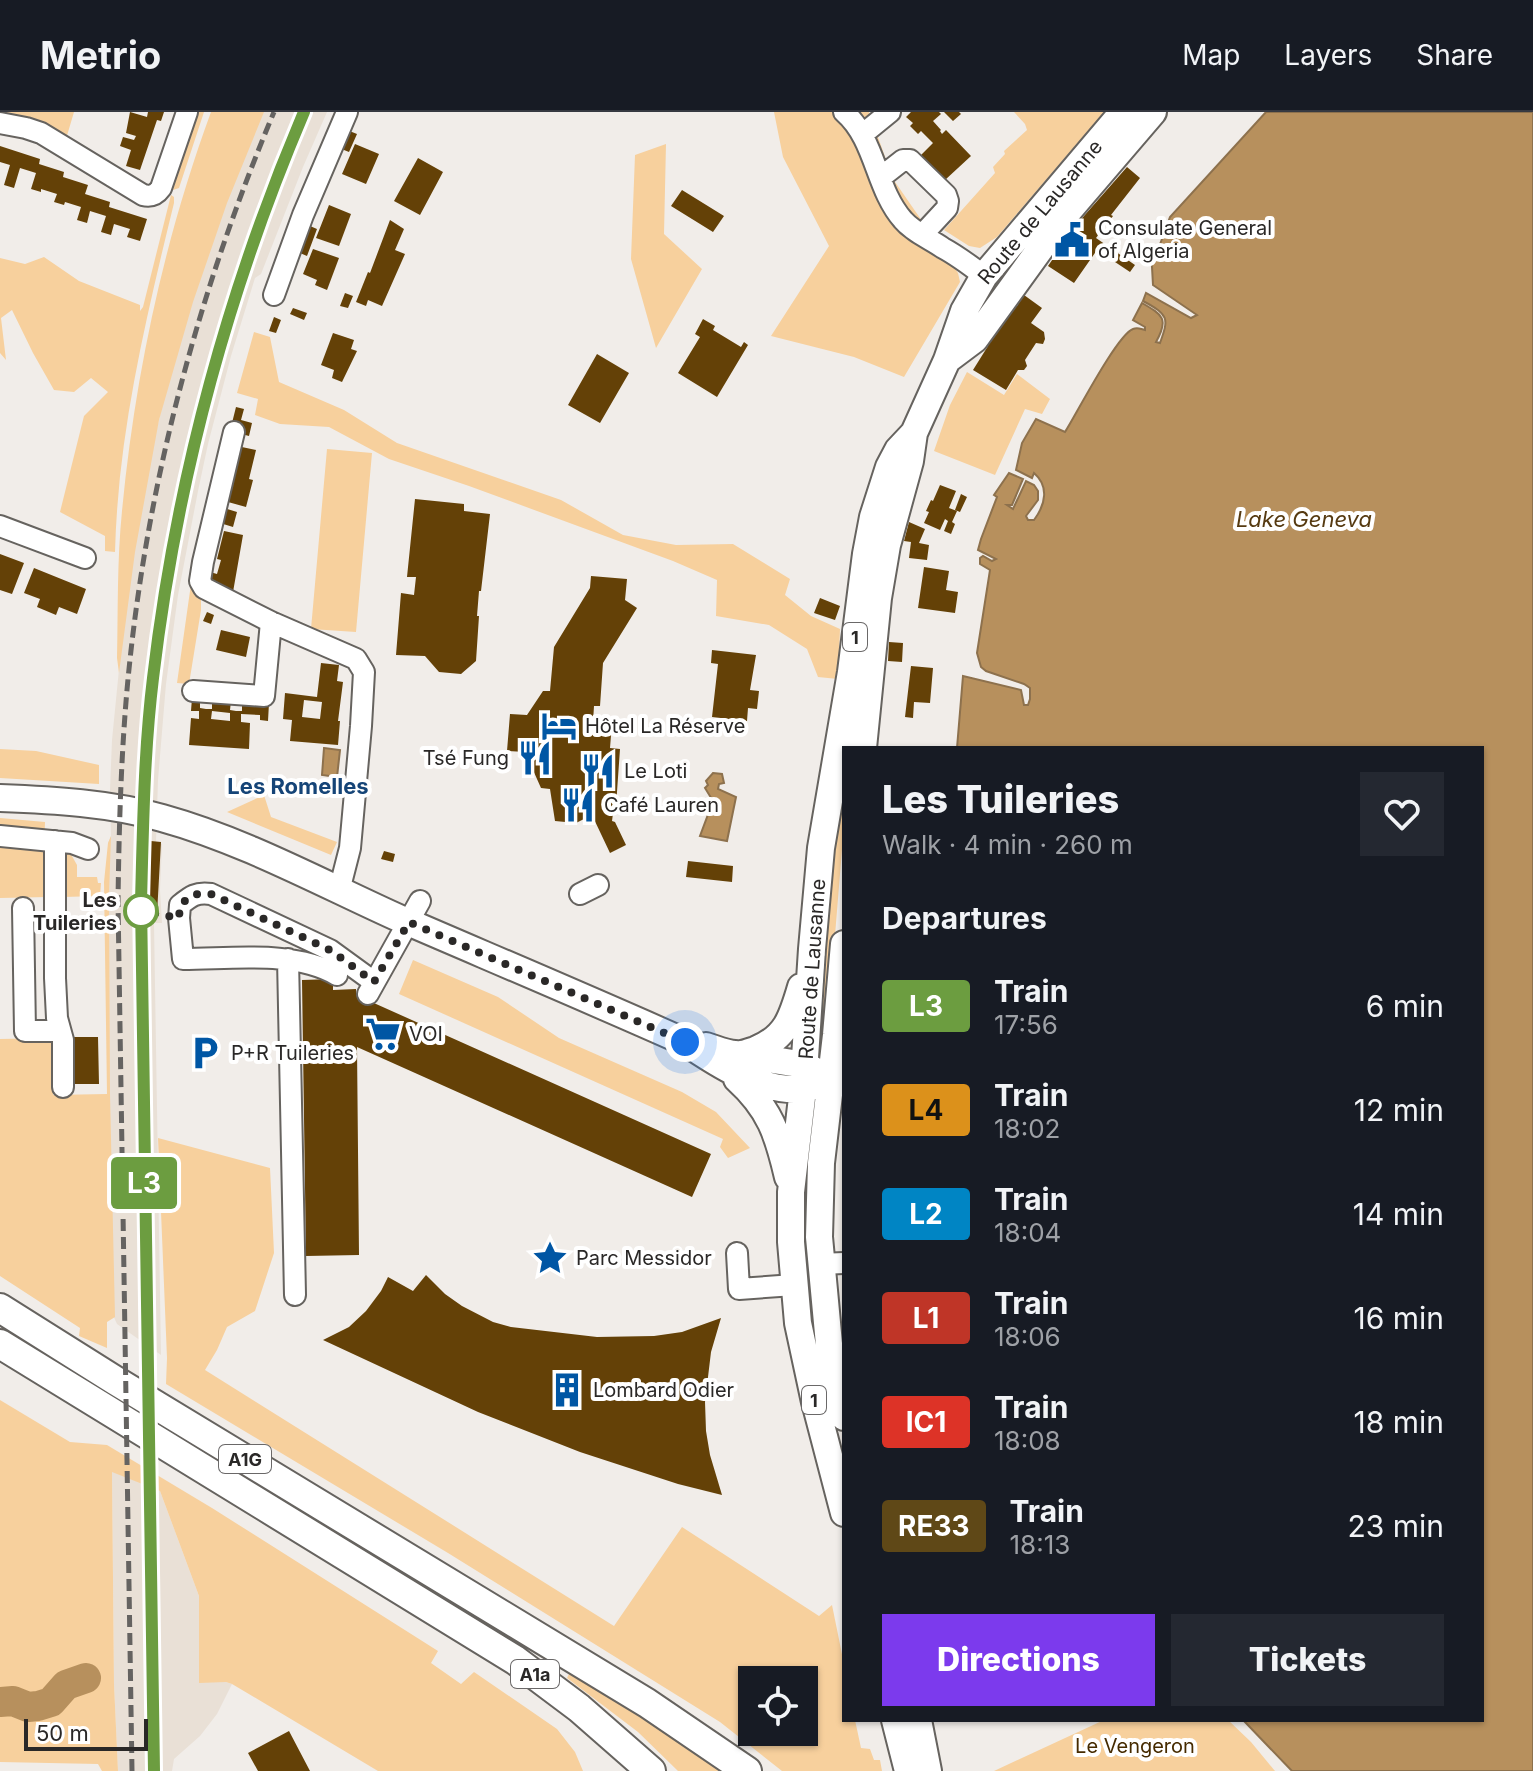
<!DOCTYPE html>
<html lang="en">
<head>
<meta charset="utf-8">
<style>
  body { margin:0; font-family:Inter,sans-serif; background:#242831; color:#f1f3f6; height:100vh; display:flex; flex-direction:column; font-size:30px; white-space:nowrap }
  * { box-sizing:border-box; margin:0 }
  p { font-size:26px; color:#9ea1a6 }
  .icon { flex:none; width:44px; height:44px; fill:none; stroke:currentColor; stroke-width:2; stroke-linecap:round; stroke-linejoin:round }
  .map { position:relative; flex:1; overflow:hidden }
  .panel { position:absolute; left:842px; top:634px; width:642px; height:976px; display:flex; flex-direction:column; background:#171b24; border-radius:0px; box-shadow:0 2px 6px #0004 }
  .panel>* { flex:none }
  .badge { padding:0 16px; border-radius:6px; font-size:28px; line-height:52px }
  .buttons { position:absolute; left:738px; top:1554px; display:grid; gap:16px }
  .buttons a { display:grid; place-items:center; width:80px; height:80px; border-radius:0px; background:#171b24; box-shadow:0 2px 6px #0004; font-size:40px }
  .scale { position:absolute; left:24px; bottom:20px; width:124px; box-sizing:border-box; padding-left:8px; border:4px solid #2a2827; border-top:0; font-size:22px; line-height:28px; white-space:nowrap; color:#2a2827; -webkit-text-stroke:6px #fff; paint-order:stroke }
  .you { position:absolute; width:40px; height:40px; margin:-20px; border:6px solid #fff; border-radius:50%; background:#1a73e8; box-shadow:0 0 0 12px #1a73e833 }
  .map>.badge { position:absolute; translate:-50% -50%; box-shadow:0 0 0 4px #fff }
  h2 { padding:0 40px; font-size:30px; line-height:72px }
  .round { display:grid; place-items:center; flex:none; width:84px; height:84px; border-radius:0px; background:#242831 }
  .headline { display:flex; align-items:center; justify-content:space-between; height:136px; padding:0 40px }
  h1 { font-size:38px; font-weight:800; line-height:60px }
  .action { display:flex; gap:16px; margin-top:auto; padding:16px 40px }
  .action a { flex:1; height:92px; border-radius:0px; background:#7c3aed; color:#fff; font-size:32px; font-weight:800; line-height:92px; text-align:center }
  .action a+a { background:#242831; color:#f1f3f6 }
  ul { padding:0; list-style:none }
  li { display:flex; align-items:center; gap:24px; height:104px; padding:0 40px }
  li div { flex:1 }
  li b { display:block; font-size:30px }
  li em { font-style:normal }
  li .badge { min-width:88px; font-weight:700; text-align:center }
  header { display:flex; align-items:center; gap:48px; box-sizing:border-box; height:112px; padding:0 40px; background:#171b24; border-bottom:2px solid #363941 }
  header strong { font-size:38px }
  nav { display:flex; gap:44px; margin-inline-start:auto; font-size:28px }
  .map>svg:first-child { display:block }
  .built { fill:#e9e0d6 }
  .green { fill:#f7d09d; fill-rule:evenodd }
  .water { fill:#b7905d; stroke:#8d714d; stroke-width:2 }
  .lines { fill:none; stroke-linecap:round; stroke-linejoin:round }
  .river { stroke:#b7905d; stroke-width:30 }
  .building { fill:#644107; fill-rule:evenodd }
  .minor-casing { stroke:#66635f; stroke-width:24 }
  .major-casing { stroke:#66635f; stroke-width:30 }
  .highway-casing { stroke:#66635f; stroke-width:32 }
  .minor { stroke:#fff; stroke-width:20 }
  .major { stroke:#fff; stroke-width:26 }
  .highway { stroke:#fff; stroke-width:28 }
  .rail { stroke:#656361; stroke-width:5; stroke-dasharray:12 6; stroke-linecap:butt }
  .line-casing { stroke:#fff; stroke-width:18 }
  .line { stroke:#6c9d40; stroke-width:12 }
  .walk { stroke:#2a2827; stroke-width:8; stroke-dasharray:0 14.4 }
  .stop-dot { fill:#fff; stroke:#6c9d40; stroke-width:4 }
  .labels { text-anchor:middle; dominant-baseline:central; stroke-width:8; stroke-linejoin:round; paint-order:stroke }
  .shield { fill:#fff; stroke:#6a6868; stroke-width:2 }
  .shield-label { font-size:18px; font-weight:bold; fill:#2a2827 }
  .street-label { font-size:20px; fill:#2a2827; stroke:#fff }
  .poi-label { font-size:20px; fill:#2a2827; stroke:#fff; text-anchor:start }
  .stop-label { font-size:20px; font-weight:bold; fill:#2a2827; stroke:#fff; text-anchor:end }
  .park-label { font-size:20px; fill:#462b00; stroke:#fff }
  .water-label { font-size:22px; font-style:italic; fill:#563a11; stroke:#fff }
  .neighbourhood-label { font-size:22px; font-weight:bold; fill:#154477; stroke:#fff }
</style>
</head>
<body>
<header>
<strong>Metrio</strong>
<nav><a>Map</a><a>Layers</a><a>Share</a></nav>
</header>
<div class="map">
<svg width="1533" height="1659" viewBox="0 0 1533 1659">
  <rect width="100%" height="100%" fill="#f1ede9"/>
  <path class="built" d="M233,0H327L303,55L261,162L255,166L231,244L208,332L198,379L178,483L166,572L158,668L156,730L162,732L160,778L162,811H154L161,1243L117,1212L103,1181L107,993L108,731L111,724L110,678L112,628L133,416Z
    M112,1359L160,1379L199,1484V1570H226L232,1572L217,1602L200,1624L174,1647L172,1659H118L114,1572Z"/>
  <path class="green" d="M0,0H74L66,27L0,3Z
    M197,0H204L179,76L173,78L187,29Z
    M211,0H264L227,91L193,190L159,308L135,440L119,561L117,546C118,497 117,448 122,399C135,263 164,128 211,0Z
    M774,0H869L893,67L958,161L960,170L904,265L854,245L771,224L829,134L783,45Z
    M1014,0H1104L997,125L980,136L969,134L944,118L995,61L993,55L1005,42L1004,39L1027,18L1025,12Z
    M666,32L664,122L702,157L656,236L631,147L635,43Z
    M171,83L174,85V91C146,206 118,321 115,440L105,439V424L60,400L84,304L108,280L91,266L74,280L54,278L33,241L12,198L1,206L6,248L0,241V146L25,152L44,145L79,169L140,193V199L143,195Z
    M254,220L270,225L279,270L344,298L397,331L561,388L623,423L676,433L733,432L790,467L785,483L811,504L840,517L838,567L818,565L807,537L769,513L716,504L717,468L673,449L469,374L389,347L329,315L280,312L255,303L258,287L237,281Z
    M967,260L1004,283L1017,262L1050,287L1042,302L1025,297L995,363L934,339L950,293Z
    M327,337L372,341L356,520L311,517Z
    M191,472L201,477V498L189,572L177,571Z
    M0,637L36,639L99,653V672L0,666Z
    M844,664V713L828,909L822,936L815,935L833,731Z
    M264,683L271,705L337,730L331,743L227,700Z
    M0,706L45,710L44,739L48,785L0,786Z
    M111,724L109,783L110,982L115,1205L107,1210V1236L79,1224L80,1216L0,1164V927L52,926L53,983L107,982L104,770L108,731Z
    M68,737L77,753V765H97L98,771H101L100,784L63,785V740Z
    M413,848L498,885L559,926L682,980L716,1000L750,1036L728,1046L720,1035L723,1027L399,882Z
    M158,1026L270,1056L274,1141L255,1199L227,1215L217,1238L205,1258L614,1514L682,1415L819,1504L832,1493L844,1552V1608H855L861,1636L870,1637L874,1648H880L882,1659H782L720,1610L448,1441L166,1272L167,1246ZM804,1568V1620H752V1568Z
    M0,1288L70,1330L107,1333L212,1396L438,1539L431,1551L461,1572L474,1560L557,1617L575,1640L583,1659H378L232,1572L226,1570L199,1571V1484L160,1379L112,1360L114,1572L118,1659H102L98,1652L0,1650Z
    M571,1558L728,1659H678L638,1620L567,1566Z
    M1104,1608H1228L1251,1630L1275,1659H994Z"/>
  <path class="water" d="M1266,0H1533V1659H1292L1243,1608H1482V636H957L963,564L1021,578L1024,593H1028L1030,587V576L1024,572L986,559L981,555L977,541L990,458L980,452V446L983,444L992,449L996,447L978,438L981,427L997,385L994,383L1009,361L1023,367L1012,393H1007L1013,397L1026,369L1034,373L1038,379V388L1026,404L1028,408H1034C1046,392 1049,374 1034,361L1032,366L1016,358L1022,331L1036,307L1065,320C1077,301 1117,223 1133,217C1138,215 1140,217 1145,218V215L1133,208L1142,191C1163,203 1169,207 1156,230L1160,231C1169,206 1169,203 1143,189L1146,181L1191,206L1197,203L1153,173L1151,137L1153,135H1159L1170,105Z
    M324,636L340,638L337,665L322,663Z
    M713,661L722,662L724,671L719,672L718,677L736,685L727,729L700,724L713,689L705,676L708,673L706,669Z"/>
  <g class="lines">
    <path class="river" d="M0,1590L13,1589L28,1595L38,1594L51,1590L66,1573L86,1566"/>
  </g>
  <path class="building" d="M130,0L147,5L148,0H164L161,9L157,8L140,58L126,54L131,38L120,34L123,25L134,28L136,24L126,21Z
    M911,0H939L941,2L933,9L941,18L940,19L942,22L946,18L971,44L945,68L921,43L933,31L921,19L918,22L910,14L913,11L906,5Z
    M944,0H959L961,2L953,9Z
    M347,18L357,22L349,40L339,36Z
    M355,32L379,42L366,72L342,62Z
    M0,34L40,47L39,52L64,60L63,65L88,73L85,82L110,90L109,95L147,107L140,129L127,125L130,117L114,112L111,123L101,120L106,104L90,99L87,111L77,108L81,95L65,90L64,93L54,90L57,82L41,77V80L31,77L36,61L20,56L14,76L4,73L10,53L0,50Z
    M418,46L443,60L420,103L394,89Z
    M1127,55L1140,66L1111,103L1113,104L1096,126L1135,153L1130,160L1097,138L1074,171L1048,154L1076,113Z
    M682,78L724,104L713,120L671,94Z
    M329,93L351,102L339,134L316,126Z
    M390,108L404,117L395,138L405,142L382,194L368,188L366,194L356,190L368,160L370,161Z
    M310,114L317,117L307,144L300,141Z
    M313,137L339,146L327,178L315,173L317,168L303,162Z
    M345,181L353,184L348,196L340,194Z
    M1024,183L1042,196L1031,211L1044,220L1045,227L1043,232L1036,231L1025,248L1027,254L1024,258H1018L1006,278L973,258L988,234L984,231L1012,191L1017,194Z
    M293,196L307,201L304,208L290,202Z
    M274,205L281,208L276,221L269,219Z
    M703,207L715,214L713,218L741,235L744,230L748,233L717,285L678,261L700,225L695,222Z
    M333,221L354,228L351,237L357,239L342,270L332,266L334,258L321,253Z
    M597,242L629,261L600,311L568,293Z
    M236,295L244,297L241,308L252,311L249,324L230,319Z
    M237,334L256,338L249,367L253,368L246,395L228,390L234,362H230Z
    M940,373L956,379L949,396L957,399L952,410L955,412L951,422L944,419L948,409L945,407L940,418L924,411L929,400L926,399L931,388L933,389Z
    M961,382L967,385L960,400L955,398Z
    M415,387L464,392V399L490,402L481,479H479L477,504H479L476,549L461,562L439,560L425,544L396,543L401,481L414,483L416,465H407Z
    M224,396L237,400L233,415L220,411Z
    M909,410L925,417L919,431L929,433L927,448L909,446L911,430L904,429Z
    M224,419L243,423L233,480L211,475L210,460L217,462L221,448L217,447Z
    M0,442L24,451L12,482L0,478Z
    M924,455L949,459L946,478L958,480L955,501L918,496Z
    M34,456L86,477L77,502L59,495L56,503L37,495L40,487L24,481Z
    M591,464L627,467L625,488L637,496L603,551L600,594H594L593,610L612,611L610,636L620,637L616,694H614L612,709L615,710L626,733L610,741L592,703L576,711L555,709L550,677L541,676L525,640L507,639L510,602L527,603L543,579H550L554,535L590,476Z
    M820,486L840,494L835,508L814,501Z
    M207,500L214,503L211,512L203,509Z
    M221,518L250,525L246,545L216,538Z
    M889,530L903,531L902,550L888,549Z
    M712,538L756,543L750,578L759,579L757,597L748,596L747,609L712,605L718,552L711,551Z
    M321,551L339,553L337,569L343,570L338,609H340L338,633L290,629L292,608L283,607L285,581L317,585ZM304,588L322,590L320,607L302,605Z
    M911,554L933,556L930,591L914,590L913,606L905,605Z
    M192,586L200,587V596L206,597H212V588L231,589L230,598L236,599H242V589L269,591L268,609L260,608V603L241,602V610L250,611L249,637L189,633L191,606L199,607V599H191ZM212,599L230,601V609L211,607Z
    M151,729L161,730L157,802H146Z
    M384,739L395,742L393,750L381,747Z
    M688,749L733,754L732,770L686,765Z
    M333,867V878L356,877V883L711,1042L692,1085L357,935L359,1143L306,1144L302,868Z
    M70,925H98L99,972H71Z
    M426,1163L445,1182L462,1194L493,1210L511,1215L597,1225L654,1224L682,1220L721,1206L711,1240L705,1290L706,1319L710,1343L722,1383L678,1372L580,1340L478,1300L323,1228L349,1215L366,1199L381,1179L388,1165L413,1179Z
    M289,1619L310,1659H258L248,1641Z"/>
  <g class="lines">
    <g class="minor-casing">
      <path id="minor" d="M844,0C876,28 875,76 903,108C913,120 930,127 943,136C958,144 971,154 984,164
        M0,11L26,16L41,21L143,83C151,85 156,83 161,76L187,0
        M863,22L890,0
        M880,66L903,48H910L946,83L948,89L947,96L922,123
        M274,183L303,103L347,0
        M234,320L203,450L200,469L204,476L271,510L356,547L364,560L361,614L350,736L339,779
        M0,414L85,446
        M193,579L264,584L271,510
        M0,724L72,731L88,737
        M55,729V866L57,906L63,928V975
        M580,782L598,773
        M23,796L25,919H60
        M288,847L295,1183
        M337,863C294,838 232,847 183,847L179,806L180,793C191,784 196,780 211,782L330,838L374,870
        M368,882L420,789
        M737,1141L739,1177L794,1173
        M820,1152L844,1151"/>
    </g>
    <g class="major-casing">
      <path id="major" d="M947,248L975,227L1064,104L1153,0
        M863,636L878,486L887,433L910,349L914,321L947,248L964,199L984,164L1123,0
        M0,686C53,688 110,691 162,706C245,729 323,772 401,807C496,848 591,888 685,930C716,951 760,980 800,977C810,976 820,971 830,968
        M844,832L836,923L821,1051L819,1125L829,1232L844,1305
        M706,934C716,937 727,942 736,942C742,943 749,940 755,938C786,926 792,906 801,875
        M742,943L805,953L820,962
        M737,967C770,997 778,1022 788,1065
        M844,1401L815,1290L798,1211L791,1130V1080L803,977L812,837L821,736L851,560L866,442L873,405L889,355L898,338L914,321
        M895,1608L908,1659
        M918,1608L928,1659"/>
    </g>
    <g class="highway-casing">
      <path id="highway" d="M0,1196L116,1269L647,1591L747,1659
        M0,1232L515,1548L579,1596L651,1659"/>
    </g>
    <use href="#minor" class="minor"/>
    <use href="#major" class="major"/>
    <use href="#highway" class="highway"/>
    <path class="rail" d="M132,1659L118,790C119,716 121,641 128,567C147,371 198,181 274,0
      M154,1659L141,790C142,717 145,644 152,572C172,375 226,182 304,0"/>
  </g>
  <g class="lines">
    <g class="line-casing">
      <path id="line" d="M154,1659L141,790C143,715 144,640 153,566C176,371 227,181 304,0"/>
    </g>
    <use href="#line" class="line"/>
    <path class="walk" d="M141,799L179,806L180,793C191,784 196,780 211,782L330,838L374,870L409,810L685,930"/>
  </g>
  <defs>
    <g id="civic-bare" transform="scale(2.76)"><path d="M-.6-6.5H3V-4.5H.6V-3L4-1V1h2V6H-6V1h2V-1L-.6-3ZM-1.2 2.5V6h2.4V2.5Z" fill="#0056a4" stroke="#fff" stroke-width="2.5" paint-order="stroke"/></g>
    <g id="hotel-bare" transform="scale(2.76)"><path d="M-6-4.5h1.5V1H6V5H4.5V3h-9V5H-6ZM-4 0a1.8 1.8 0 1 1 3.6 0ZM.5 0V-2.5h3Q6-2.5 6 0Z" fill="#0056a4" stroke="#fff" stroke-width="2.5" paint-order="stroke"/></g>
    <g id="restaurant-bare" transform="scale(2.76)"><path d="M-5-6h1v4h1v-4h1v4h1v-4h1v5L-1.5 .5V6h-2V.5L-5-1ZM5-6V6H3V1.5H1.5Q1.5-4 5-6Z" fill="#0056a4" stroke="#fff" stroke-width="2.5" paint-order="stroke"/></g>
    <g id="supermarket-bare" transform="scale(2.76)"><path d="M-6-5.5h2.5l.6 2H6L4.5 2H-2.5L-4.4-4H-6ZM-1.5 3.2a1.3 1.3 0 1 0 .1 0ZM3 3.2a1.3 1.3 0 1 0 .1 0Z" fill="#0056a4" stroke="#fff" stroke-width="2.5" paint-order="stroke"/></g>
    <g id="parking-bare" transform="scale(2.76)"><path d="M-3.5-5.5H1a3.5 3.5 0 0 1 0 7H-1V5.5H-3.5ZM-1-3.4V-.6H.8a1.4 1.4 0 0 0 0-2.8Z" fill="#0056a4" stroke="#fff" stroke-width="2.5" paint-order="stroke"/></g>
    <g id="sight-bare" transform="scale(2.76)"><path d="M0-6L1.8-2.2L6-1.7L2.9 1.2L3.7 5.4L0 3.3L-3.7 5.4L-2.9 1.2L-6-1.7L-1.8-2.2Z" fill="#0056a4" stroke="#fff" stroke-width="2.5" paint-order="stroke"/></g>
    <g id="building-bare" transform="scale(2.76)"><path d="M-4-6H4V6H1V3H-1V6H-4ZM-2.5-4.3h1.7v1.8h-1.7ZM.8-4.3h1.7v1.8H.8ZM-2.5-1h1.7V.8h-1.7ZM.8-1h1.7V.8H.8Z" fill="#0056a4" stroke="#fff" stroke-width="2.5" paint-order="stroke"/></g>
  </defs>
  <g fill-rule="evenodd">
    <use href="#civic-bare" x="1072" y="128"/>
    <use href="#hotel-bare" x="559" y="614"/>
    <use href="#restaurant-bare" x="535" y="646"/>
    <use href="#restaurant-bare" x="598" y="659"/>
    <use href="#restaurant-bare" x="578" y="693"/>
    <use href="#supermarket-bare" x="383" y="922"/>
    <use href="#parking-bare" x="205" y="941"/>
    <use href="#sight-bare" x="550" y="1146"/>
    <use href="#building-bare" x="567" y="1278"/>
  </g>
  <circle class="stop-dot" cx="141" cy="799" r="16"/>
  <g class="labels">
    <g class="shield">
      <rect x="843" y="511" width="24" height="28" rx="6"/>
      <rect x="802" y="1274" width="24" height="28" rx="6"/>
      <rect x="219" y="1333" width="52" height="28" rx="6"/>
      <rect x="511" y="1548" width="48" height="28" rx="6"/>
    </g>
    <g class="shield-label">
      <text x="855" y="525">1</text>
      <text x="814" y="1288">1</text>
      <text x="245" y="1347">A1G</text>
      <text x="535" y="1562">A1a</text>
    </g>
    <g class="street-label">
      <text transform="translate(1040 100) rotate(-50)">Route de Lausanne</text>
      <text transform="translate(812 857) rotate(-86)">Route de Lausanne</text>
    </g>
    <g class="poi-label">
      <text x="1098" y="116">Consulate General<tspan x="1098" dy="23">of Algeria</tspan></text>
      <text x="585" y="614">Hôtel La Réserve</text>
      <text x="509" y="646" text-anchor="end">Tsé Fung</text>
      <text x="624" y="659">Le Loti</text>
      <text x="604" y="693">Café Lauren</text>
      <text x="409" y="922">VOI</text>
      <text x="231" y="941">P+R Tuileries</text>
      <text x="576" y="1146">Parc Messidor</text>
      <text x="593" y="1278">Lombard Odier</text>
    </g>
    <g class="stop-label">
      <text x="117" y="788">Les<tspan x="117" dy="23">Tuileries</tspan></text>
    </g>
    <g class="park-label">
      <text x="1135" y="1634">Le Vengeron</text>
    </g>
    <g class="water-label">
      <text x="1304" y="407">Lake Geneva</text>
    </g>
    <g class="neighbourhood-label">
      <text x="298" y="674">Les Romelles</text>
    </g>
  </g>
</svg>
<div class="buttons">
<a><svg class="icon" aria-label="locate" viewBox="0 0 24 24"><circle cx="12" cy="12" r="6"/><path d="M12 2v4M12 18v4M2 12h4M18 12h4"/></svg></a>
</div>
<div class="scale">50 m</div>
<div class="you" style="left:685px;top:930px"></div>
<b class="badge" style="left:144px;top:1071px;background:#6c9d40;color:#fff">L3</b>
<section class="panel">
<div class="headline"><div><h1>Les Tuileries</h1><p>Walk · 4 min · 260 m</p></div><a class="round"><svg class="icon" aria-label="heart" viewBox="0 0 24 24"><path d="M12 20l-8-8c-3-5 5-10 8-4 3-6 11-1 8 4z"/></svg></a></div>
<h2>Departures</h2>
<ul>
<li><span class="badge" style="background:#6c9d40;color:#fff">L3</span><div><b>Train</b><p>17:56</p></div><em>6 min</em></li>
<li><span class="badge" style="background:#dc911b;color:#111">L4</span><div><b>Train</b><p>18:02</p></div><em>12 min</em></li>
<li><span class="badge" style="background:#0085c4;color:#fff">L2</span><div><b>Train</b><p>18:04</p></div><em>14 min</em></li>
<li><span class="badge" style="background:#bf3527;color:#fff">L1</span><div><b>Train</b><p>18:06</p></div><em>16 min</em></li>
<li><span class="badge" style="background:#dd3327;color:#fff">IC1</span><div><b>Train</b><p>18:08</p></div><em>18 min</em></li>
<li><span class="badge" style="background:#5f4817;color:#fff">RE33</span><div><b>Train</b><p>18:13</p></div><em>23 min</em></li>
</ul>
<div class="action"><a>Directions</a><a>Tickets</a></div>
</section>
</div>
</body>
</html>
